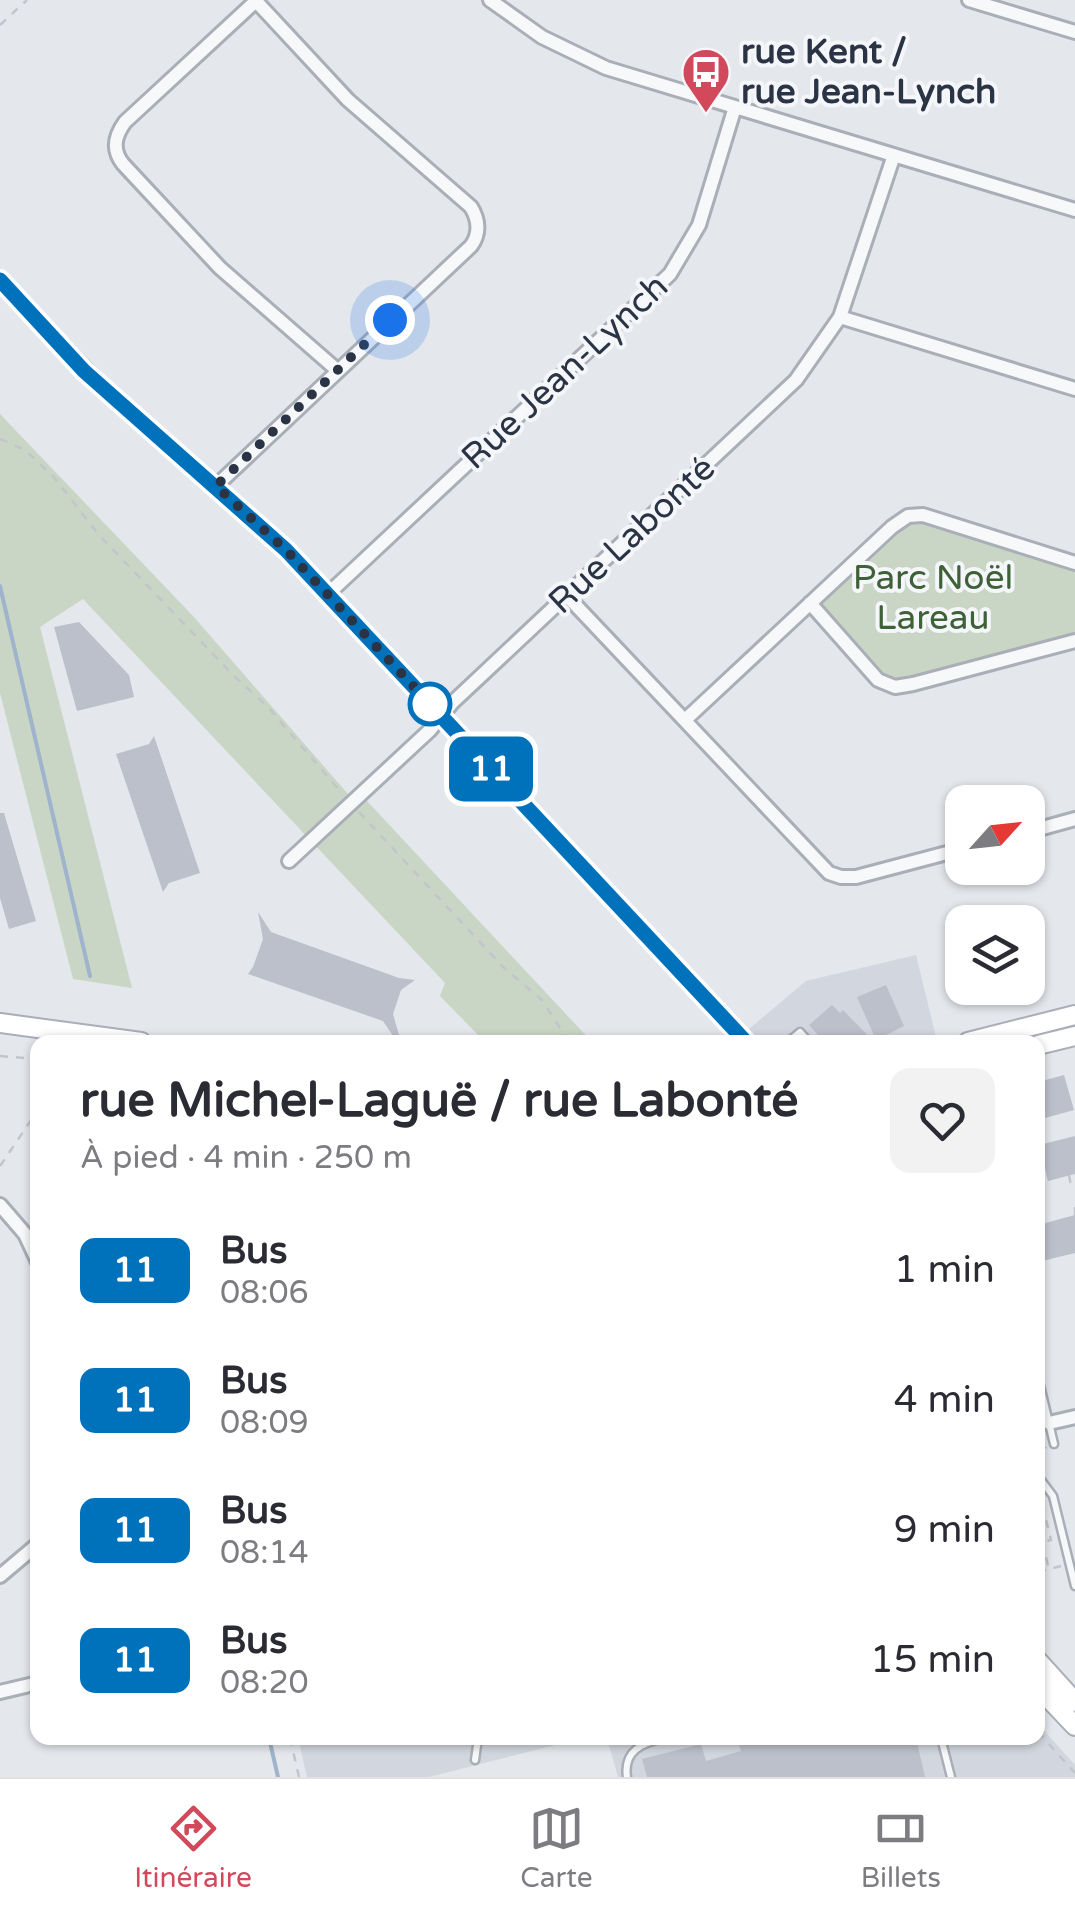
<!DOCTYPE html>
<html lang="fr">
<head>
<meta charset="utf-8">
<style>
  body { margin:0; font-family:"Varela Round",sans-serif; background:#f2f2f3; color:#2b2b33; height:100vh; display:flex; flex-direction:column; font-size:38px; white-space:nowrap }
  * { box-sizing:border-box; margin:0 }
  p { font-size:32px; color:#7c7c81 }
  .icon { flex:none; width:55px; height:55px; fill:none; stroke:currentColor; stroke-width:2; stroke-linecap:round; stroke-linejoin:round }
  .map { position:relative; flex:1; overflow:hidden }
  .side { position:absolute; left:30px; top:1035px; width:1015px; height:710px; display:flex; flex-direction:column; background:#fff; border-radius:20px; box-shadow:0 2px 8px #0004 }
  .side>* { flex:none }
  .badge { padding:0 20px; border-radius:15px; font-size:35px; line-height:65px }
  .needle { width:65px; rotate:63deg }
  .buttons { position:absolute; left:945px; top:785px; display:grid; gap:20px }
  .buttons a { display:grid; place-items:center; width:100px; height:100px; border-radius:20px; background:#fff; box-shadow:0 2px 8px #0004; font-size:50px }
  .you { position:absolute; width:50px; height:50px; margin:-25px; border:8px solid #fff; border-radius:50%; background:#1a73e8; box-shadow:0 0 0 15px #1a73e833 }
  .map>.badge { position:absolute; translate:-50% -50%; box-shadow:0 0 0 5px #fff }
  .round { display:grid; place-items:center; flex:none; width:105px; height:105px; border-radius:20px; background:#f2f2f3 }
  .summary { display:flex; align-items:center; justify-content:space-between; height:170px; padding:0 50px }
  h1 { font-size:48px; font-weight:700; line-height:75px }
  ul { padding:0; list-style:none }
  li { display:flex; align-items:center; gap:30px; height:130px; padding:0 50px }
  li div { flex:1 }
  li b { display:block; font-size:38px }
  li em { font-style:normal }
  li .badge { min-width:110px; font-weight:700; text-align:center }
  .menu { display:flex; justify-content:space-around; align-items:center; height:140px; border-top:2px solid #e1e1e2; background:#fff; font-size:28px; color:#7c7c81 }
  .menu a { display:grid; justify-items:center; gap:5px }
  .menu .active { color:#d1495b }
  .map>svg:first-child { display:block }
  .built { fill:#d2d6de }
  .green { fill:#c9d6c5 }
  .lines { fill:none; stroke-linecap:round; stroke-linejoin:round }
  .stream { stroke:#9fb4cc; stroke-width:4 }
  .building { fill:#bbc0ca }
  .lane-casing { stroke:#a9aeb7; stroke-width:11 }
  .street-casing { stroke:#a9aeb7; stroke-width:18 }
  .secondary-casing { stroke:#a9aeb7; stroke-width:22 }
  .path { stroke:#c2c5cb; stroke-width:2.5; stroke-dasharray:8 8; stroke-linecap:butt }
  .lane { stroke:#f7f8fa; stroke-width:6 }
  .street { stroke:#f7f8fa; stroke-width:12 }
  .secondary { stroke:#fff; stroke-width:18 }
  .line-casing { stroke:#fff; stroke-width:22 }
  .line { stroke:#0072bc; stroke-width:15 }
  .walk { stroke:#2b3445; stroke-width:10; stroke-dasharray:0 18 }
  .stop-dot { fill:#fff; stroke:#0072bc; stroke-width:5 }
  .labels { text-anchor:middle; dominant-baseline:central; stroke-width:8; stroke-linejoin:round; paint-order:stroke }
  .poi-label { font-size:35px; font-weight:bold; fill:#2b3445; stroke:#f4f6f9; text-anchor:start }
  .street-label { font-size:35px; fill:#2b3445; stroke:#f4f6f9 }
  .park-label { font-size:35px; fill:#3f6138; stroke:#f4f6f9 }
</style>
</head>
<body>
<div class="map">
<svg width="1075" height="1777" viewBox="0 0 1075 1777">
  <rect width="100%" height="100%" fill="#e4e7ec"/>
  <path class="built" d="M916,955L936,1037L927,1042H761L749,1029L806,981Z
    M1038,1724L1075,1765V1777H618L607,1738H1038Z
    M298,1738H583L429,1777H307Z"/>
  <path class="green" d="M0,414L193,616L348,794L367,801L592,1042H485L440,996L445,983L83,599L40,627L132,988L73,979L0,693Z
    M915,508L1075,567V640L919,685L881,682L811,600Z"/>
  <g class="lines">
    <path class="stream" d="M0,586L90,976
      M269,1738L278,1777"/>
  </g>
  <path class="building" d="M79,622L129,675L134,697L77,711L54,627Z
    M154,736L200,873L169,883L163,892L116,754L149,744Z
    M0,813H4L36,921L9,929L0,898Z
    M258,912L271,932L399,978L415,980L401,990L393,1014L401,1042H397L383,1021L248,974L253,967L263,939Z
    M886,985L904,1026L876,1040L857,997Z
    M832,1005L840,1013L843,1010L874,1042H816L818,1035L809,1025Z
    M1064,1075L1074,1110L1038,1120V1082Z
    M1075,1136V1174L1048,1181L1039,1145Z
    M1075,1215V1253L1038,1262V1225Z
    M737,1738H916L925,1777H647L642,1759L701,1744L706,1761L741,1751Z"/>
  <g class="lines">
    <g class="lane-casing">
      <path id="lane" d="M788,1042L800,1032L809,1042
        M1039,1381L1054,1444
        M1038,1476L1053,1496L1075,1586
        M941,1738L951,1777
        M475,1760L478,1738
        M627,1777C623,1751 642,1743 664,1738"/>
    </g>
    <g class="street-casing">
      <path id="street" d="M257,0L125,122C114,137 112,150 123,164L220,268L337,370
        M490,0L542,37L606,68L1075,210
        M969,0L1075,32
        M0,280L116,401L286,550L746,1042
        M840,317L1075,389
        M216,486L471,246C480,234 479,220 471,207L348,100L256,1
        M329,593L670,274L699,225L735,107
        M567,596L829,873L841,877H856L962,849
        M810,603L878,680L895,687L913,684L1075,641
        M685,720L892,527L908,516L923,515L1075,563
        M1028,832L1075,819
        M289,861L430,730L452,703L796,380L840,317L894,155
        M0,1205L25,1234L38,1262
        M1049,1423L1075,1417
        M0,1576L38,1544
        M0,1692L38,1683"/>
    </g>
    <g class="secondary-casing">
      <path id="secondary" d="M0,1023L141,1042
        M968,1042L1075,1015
        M1038,1045L1075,1036
        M1038,1661L1075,1702
        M1038,1687L1075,1726"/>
    </g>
    <path class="path" d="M0,25L27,0
      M0,439L25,450L53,476L99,535L234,676L267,706L340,791
      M359,812L503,967L542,1000L569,1042
      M879,1037L884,1042
      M0,1056L38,1059
      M1039,1063L1044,1080
      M0,1166L38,1110
      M1069,1175L1071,1186L1075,1185
      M1075,1215V1205
      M1039,1463L1046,1447
      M1041,1541L1047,1525
      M1042,1542L1049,1569
      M1038,1551L1041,1542L1051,1540L1043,1507
      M1038,1572L1061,1566
      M1038,1732L1075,1773
      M290,1738L299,1777"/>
    <use href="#lane" class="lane"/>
    <use href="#street" class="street"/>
    <use href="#secondary" class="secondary"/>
  </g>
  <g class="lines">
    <g class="line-casing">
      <path id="line" d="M0,280L84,371L286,550L746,1042"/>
    </g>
    <use href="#line" class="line"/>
    <path class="walk" d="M390,320L216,486L286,550L430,704"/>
  </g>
  <defs>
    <g id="bus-pin" transform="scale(2.5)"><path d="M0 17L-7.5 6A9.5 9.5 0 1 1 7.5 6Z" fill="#d1495b" stroke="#f4f6f9"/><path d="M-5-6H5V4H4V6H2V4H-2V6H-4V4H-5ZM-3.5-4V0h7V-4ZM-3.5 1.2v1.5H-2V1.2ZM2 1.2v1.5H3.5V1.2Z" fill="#fff"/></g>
  </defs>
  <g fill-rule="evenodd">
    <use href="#bus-pin" x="706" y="72"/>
  </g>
  <circle class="stop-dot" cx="430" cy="704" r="20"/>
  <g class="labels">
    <g class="poi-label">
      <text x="741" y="52">rue Kent /<tspan x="741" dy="40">rue Jean-Lynch</tspan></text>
    </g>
    <g class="street-label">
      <text transform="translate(565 372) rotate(-43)">Rue Jean-Lynch</text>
      <text transform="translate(632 535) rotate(-43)">Rue Labonté</text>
    </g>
    <g class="park-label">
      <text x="933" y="578">Parc Noël<tspan x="933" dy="40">Lareau</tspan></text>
    </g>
  </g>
</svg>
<div class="buttons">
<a><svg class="needle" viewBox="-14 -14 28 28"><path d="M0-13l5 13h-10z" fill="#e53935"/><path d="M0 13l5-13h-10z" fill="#7c7c81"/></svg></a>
<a><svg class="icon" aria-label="layers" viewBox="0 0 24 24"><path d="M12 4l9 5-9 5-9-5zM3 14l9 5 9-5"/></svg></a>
</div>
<div class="you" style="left:390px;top:320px"></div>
<b class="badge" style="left:491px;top:769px;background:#0072bc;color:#fff">11</b>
<section class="side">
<div class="summary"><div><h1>rue Michel-Laguë / rue Labonté</h1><p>À pied · 4 min · 250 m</p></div><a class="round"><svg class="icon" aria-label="heart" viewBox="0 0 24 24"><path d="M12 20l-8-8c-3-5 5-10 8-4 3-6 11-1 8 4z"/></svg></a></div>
<ul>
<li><span class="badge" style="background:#0072bc;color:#fff">11</span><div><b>Bus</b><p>08:06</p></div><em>1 min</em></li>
<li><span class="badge" style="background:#0072bc;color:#fff">11</span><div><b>Bus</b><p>08:09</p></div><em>4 min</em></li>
<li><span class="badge" style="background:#0072bc;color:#fff">11</span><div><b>Bus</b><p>08:14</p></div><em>9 min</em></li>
<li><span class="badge" style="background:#0072bc;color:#fff">11</span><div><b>Bus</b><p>08:20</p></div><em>15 min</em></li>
</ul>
</section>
</div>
<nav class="menu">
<a class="active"><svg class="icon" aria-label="directions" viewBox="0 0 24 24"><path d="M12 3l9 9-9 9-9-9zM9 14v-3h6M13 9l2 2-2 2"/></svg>Itinéraire</a>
<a><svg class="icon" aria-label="map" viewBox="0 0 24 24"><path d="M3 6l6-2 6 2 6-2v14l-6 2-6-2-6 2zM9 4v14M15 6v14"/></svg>Carte</a>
<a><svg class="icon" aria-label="tickets" viewBox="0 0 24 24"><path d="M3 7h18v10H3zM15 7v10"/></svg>Billets</a>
</nav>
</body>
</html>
